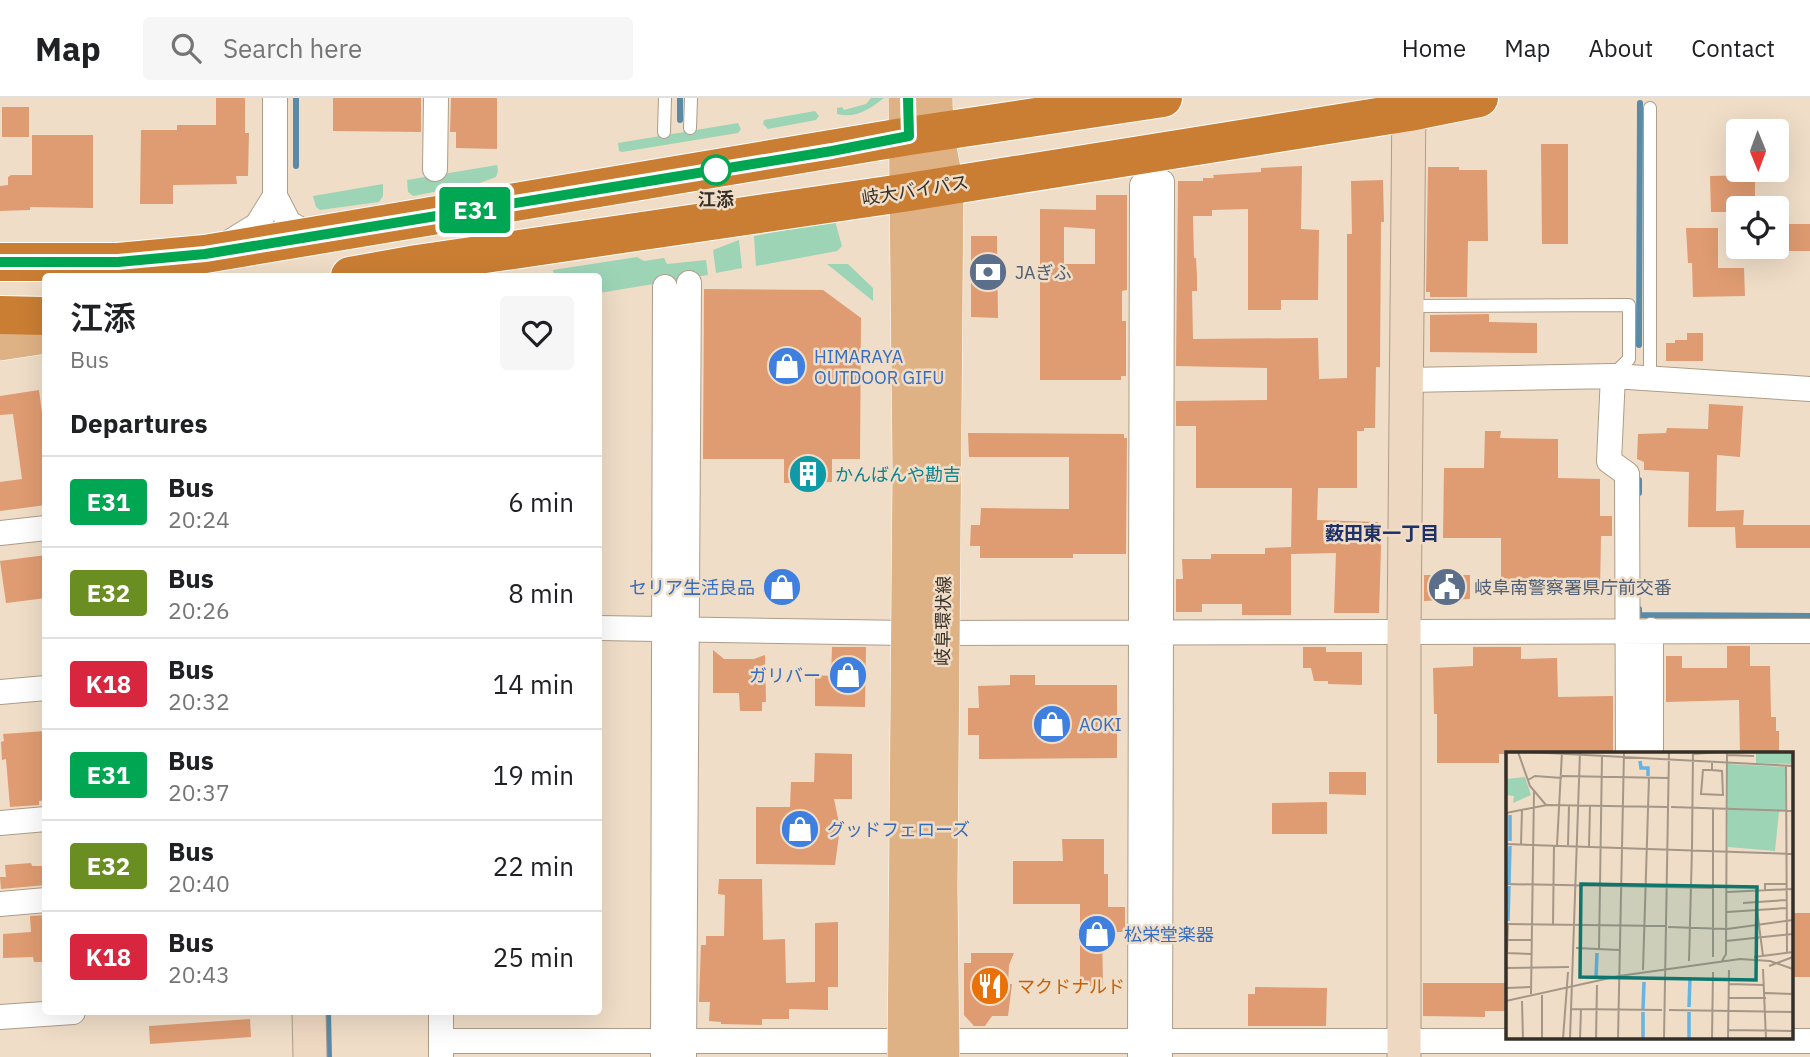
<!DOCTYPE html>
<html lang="en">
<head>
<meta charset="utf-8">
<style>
  body { margin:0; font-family:"IBM Plex Sans","Noto Sans JP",sans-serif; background:#f6f6f6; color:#202124; height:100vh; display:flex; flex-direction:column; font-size:26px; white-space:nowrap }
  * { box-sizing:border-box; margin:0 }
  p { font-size:23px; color:#757577 }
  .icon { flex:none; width:38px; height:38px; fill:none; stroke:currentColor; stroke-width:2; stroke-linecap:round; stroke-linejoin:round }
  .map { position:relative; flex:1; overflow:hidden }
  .side { position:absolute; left:42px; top:175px; width:560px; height:742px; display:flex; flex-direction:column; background:#fff; border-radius:7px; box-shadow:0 7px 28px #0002 }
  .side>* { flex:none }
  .badge { padding:0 14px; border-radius:5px; font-size:24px; line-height:46px }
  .needle { width:46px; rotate:179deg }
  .fabs { position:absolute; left:1726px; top:21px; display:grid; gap:14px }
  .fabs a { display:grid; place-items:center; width:63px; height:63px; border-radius:7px; background:#fff; box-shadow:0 7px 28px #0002; font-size:35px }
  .map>.badge { position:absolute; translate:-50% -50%; box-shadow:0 0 0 4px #fff }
  h2 { padding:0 28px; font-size:26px; line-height:63px }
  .round { display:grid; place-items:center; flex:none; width:74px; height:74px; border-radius:7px; background:#f6f6f6 }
  .head { display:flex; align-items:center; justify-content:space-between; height:119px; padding:0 28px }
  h1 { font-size:33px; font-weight:600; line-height:52px }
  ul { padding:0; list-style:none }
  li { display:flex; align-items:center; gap:21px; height:91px; padding:0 28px; border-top:2px solid #e0e0e0 }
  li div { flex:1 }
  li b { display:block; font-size:26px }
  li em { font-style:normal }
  li .badge { min-width:77px; font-weight:700; text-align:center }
  header { display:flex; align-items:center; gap:42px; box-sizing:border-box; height:98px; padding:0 35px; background:#fff; border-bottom:2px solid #e0e0e0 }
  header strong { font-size:33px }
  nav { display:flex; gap:38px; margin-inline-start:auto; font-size:24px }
  .search { width:490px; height:63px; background:#f6f6f6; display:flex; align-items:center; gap:18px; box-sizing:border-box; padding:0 24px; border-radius:7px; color:#757577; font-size:26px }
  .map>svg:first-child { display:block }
  .green { fill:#9dd4b6 }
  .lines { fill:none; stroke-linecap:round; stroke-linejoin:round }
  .stream { stroke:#598ba8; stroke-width:6 }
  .building { fill:#df9b71; fill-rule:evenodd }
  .lane-casing { stroke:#ae9c87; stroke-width:14 }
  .street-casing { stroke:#ae9c87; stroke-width:26 }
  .secondary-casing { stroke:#ae9c87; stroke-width:35 }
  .primary-casing { stroke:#fff; stroke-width:38 }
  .highway-casing { stroke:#fff; stroke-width:40 }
  .lane { stroke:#fff; stroke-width:12 }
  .street { stroke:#fff; stroke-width:24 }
  .secondary { stroke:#efd8c2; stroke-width:33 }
  .primary { stroke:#dfb285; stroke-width:37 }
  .highway { stroke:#ca7e33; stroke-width:38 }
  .line-casing { stroke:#fff; stroke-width:16 }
  .line { stroke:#00a651; stroke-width:10 }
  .stop-dot { fill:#fff; stroke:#00a651; stroke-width:3.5 }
  .labels { text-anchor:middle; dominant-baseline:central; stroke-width:5; stroke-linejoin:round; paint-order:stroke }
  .street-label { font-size:18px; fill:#362f27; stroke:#efddc7 }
  .stop-label { font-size:18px; font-weight:bold; fill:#362f27; stroke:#efddc7 }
  .service-label { font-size:18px; fill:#4e5e75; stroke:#efddc7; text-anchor:start }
  .shop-label { font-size:18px; fill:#366cbe; stroke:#efddc7; text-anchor:start }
  .culture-label { font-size:18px; fill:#0d838f; stroke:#efddc7; text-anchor:start }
  .food-label { font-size:18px; fill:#c56008; stroke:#efddc7; text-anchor:start }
  .neighbourhood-label { font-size:19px; font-weight:bold; fill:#1e3068; stroke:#efddc7 }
  .inset-river { fill:none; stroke:#68b3e0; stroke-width:3.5 }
  .inset-road { fill:none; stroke:#a59787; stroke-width:2 }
  .view { fill:#0f766e; fill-opacity:0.15; stroke:#0f766e; stroke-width:3.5 }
  .inset-edge { fill:none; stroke:#362f27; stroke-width:3.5 }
</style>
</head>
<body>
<header>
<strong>Map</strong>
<div class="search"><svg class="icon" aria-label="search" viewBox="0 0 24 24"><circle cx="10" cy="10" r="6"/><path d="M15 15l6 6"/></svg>Search here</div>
<nav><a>Home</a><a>Map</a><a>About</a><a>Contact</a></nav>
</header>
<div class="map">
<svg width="1810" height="959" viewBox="0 0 1810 959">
  <rect width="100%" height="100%" fill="#efddc7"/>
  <path class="green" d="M871,0H884C870,11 855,21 837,16V10L842,9L844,12L866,6Z
    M815,13L819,18L816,22L768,31L763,26L764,22Z
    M738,25L741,31L738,35L622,54L619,53L618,45Z
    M497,67L498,73L496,79L480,85L413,98L408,94L407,82Z
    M383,86V98L379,104L320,112L316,109L313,98Z
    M835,123L842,148L837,153L756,168L754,138Z
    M739,142L742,170L716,175L713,152Z
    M637,159L644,163L664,160L667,166L706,162L708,177L599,195L598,178H554L553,172Z
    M827,166H848L873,190V203Z"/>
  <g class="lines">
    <path class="stream" d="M296,0V68
      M680,0V22
      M1639,247L1640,5
      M1639,395V382
      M1639,511V517L1810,518
      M328,914L329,959"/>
  </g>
  <path class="building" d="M216,0H245V35H249L248,78H236L237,86L173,87V106H140L141,32H177V27H216Z
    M333,0H421V34L333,33Z
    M451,0H497V51L456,50V34H450Z
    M2,9H29V39H2Z
    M32,37H93V110L30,109V112L0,113V88L8,87V79L11,77H32Z
    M1541,46H1568V146H1542Z
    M1302,68L1301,131L1319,132L1318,202H1281V212H1248V111L1212,112V118H1193L1194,160H1196L1197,178V193H1192L1193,241L1318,240L1319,281L1347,280V136H1352L1351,83L1383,82L1384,124H1381L1380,269H1376L1375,330H1364V333H1357V390H1318L1317,422L1378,424L1377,440H1380L1381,449L1379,515H1334L1336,455L1291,456L1292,390H1196V328H1176V303L1267,302V270L1176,268L1178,83H1203V80H1214L1213,77L1261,74V70Z
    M1428,69H1459V72H1487L1488,143H1468L1467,199H1430V194H1426Z
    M1755,77V110H1738V114H1711L1710,78Z
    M1096,97H1127V192L1122,193V223H1126V278H1121V282H1040V111L1096,112ZM1064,129L1095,131V166H1064Z
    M1776,126H1810V153H1776Z
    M1686,130H1718V170H1744L1745,198L1693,199L1692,165H1688Z
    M971,138H997L998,220L971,219Z
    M704,191L823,192L861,220L860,361H832V384L784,385V361H703Z
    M1489,216V224L1537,225V255L1430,254V217Z
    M1687,235H1703V263H1666V245H1675V242H1687Z
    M39,292L46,346V407L0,413V384L22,381L13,316L0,317V298Z
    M1709,306L1743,308L1740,359L1717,357L1716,413L1744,412L1743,427H1810V450H1736L1735,429H1688L1689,374L1644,372V364L1637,361L1638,336L1666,335L1667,330L1708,331Z
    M1485,333H1501L1500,340L1558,341V380L1600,381V418H1612V438H1601L1600,492L1501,491V440H1443L1444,370H1484Z
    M968,335L1124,336V340H1127L1126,456H1073V460H980V448H970L971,427H980L981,410L1069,411V359H969Z
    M1291,449V517H1242V506H1202V514H1176V481H1183L1182,461H1211V456H1265V450Z
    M46,457V500L6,505L0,463Z
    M1424,477H1470V501L1424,503Z
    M1727,548H1750V568H1770L1771,619H1776V633H1779V656H1740L1739,602L1666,604V558H1682V570H1727Z
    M832,549H866L865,609L815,608V577L831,578Z
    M1303,549H1326V554H1362V587L1328,586V583H1314L1311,570H1303Z
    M1473,549H1521V561L1557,560L1558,599L1613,598V656H1499V665H1437V616H1434L1433,570L1473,568Z
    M713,552L724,561H754L765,557L766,604H762V613H740L739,595H713Z
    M1010,577H1035V587H1117V660L979,661V637H968V610H979L978,588L1010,587Z
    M46,633V702L39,703V707L10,709L6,661L2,662L1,644L4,643L3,636Z
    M815,655L852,656V701H834L840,730L835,767L756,766V709H790L791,684H814Z
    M1329,674H1366V697L1329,696Z
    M1327,704V736H1272V705Z
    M1062,741H1104V776H1108V809H1125V834H1102L1103,888H1080V806H1013V763H1063Z
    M31,765L32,768H46V787L1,791L0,779H6L5,767Z
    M719,781H762L763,842L785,841L786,885L815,884V825L838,824V889H828V912L789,911V921H762V927L721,926V924L709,923L710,904H699L701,847H706V838H724L725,797L718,796Z
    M1791,815H1810V879H1791Z
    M46,817V864H34L33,859L3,860V836L31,834L30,818Z
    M971,855H1014L1009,867L1008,886H1012L1008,918H992L985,928H974L964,917V865H971Z
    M1423,885H1507V913H1485V919L1423,918Z
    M1255,889L1327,890L1326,928H1248V896H1255Z
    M250,921L251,939L150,946L149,928Z"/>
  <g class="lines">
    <g class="lane-casing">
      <path id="lane" d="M690,30L691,0
        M664,34L665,0
        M1407,208L1629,207V261L1613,277
        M1650,279V10"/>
    </g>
    <g class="street-casing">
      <path id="street" d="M435,71L436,0
        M275,98V0
        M228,145L257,127L275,98L289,125L314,139
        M1613,278L1609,363L1627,376L1628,656
        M1406,282L1613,278L1810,291
        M0,435L46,430
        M598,530L909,535
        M943,535L1810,533
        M0,594L46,590
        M1651,656V532
        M0,725L46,721
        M0,806L46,802
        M0,919L73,914
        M441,943H1810
        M441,958V914
        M663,958L665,189
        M684,958L689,185
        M1140,959L1142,87L1162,84L1160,959"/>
    </g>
    <g class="secondary-casing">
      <path id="secondary" d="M309,914L310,959
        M1404,959V533L1409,0"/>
    </g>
    <g class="primary-casing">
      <path id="primary" d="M934,0L935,34L945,87L939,789L941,959
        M0,244L46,237
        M906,959L911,372L907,0"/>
    </g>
    <g class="highway-casing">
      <path id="highway" d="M0,164H118L205,156L909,38L1163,0
        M350,178L417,166L909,94L1409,14L1479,0
        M0,217L46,218"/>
    </g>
    <use href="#lane" class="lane"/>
    <use href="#street" class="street"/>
    <use href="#secondary" class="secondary"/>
    <use href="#primary" class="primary"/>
    <use href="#highway" class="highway"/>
  </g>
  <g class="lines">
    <g class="line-casing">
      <path id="line" d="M0,164H118L205,156L832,53L909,38L908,0"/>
    </g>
    <use href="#line" class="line"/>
  </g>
  <defs>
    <g id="bank-disc" transform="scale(2.0125)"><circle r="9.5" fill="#5c6f8a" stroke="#efddc7"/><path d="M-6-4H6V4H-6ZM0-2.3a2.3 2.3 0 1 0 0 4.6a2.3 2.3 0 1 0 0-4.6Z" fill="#fff"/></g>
    <g id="shop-disc" transform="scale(2.0125)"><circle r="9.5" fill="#3f7fe0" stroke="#efddc7"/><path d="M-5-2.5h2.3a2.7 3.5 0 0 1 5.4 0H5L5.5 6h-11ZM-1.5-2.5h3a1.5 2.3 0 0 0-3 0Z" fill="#fff"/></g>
    <g id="building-disc" transform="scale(2.0125)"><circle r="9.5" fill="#0f9aa8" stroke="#efddc7"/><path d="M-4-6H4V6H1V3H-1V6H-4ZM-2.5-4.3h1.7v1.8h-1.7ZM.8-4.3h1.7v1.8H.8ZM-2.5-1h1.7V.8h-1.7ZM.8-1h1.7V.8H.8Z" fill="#fff"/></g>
    <g id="civic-disc" transform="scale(2.0125)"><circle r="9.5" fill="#5c6f8a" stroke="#efddc7"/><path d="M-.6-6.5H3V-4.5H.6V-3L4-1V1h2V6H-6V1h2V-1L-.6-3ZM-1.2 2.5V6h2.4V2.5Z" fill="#fff"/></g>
    <g id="restaurant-disc" transform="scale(2.0125)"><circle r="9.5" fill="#e8710a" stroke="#efddc7"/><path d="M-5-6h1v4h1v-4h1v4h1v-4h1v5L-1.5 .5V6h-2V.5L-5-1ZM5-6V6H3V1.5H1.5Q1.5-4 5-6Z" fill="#fff"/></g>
  </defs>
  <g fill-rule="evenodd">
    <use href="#bank-disc" x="988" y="174"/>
    <use href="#shop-disc" x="787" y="268"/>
    <use href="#building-disc" x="808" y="376"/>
    <use href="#shop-disc" x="782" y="489"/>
    <use href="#civic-disc" x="1447" y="489"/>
    <use href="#shop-disc" x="848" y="577"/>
    <use href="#shop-disc" x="1052" y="626"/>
    <use href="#shop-disc" x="800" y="731"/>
    <use href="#shop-disc" x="1097" y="836"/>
    <use href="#restaurant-disc" x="990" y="888"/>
  </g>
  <circle class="stop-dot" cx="716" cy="72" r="14"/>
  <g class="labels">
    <g class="street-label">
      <text transform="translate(915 92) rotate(-9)">岐大バイパス</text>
      <text transform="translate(943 523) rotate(-89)">岐阜環状線</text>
    </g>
    <g class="stop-label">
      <text x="716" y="101">江添</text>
    </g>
    <g class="service-label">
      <text x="1015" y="174">JAぎふ</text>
      <text x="1474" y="489">岐阜南警察署県庁前交番</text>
    </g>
    <g class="shop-label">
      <text x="814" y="258">HIMARAYA<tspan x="814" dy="21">OUTDOOR GIFU</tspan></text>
      <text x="755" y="489" text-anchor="end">セリア生活良品</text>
      <text x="821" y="577" text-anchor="end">ガリバー</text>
      <text x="1079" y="626">AOKI</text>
      <text x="827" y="731">グッドフェローズ</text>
      <text x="1124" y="836">松栄堂楽器</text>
    </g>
    <g class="culture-label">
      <text x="835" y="376">かんばんや勘吉</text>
    </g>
    <g class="food-label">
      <text x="1017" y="888">マクドナルド</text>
    </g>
    <g class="neighbourhood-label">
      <text x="1382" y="435">薮田東一丁目</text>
    </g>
  </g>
  <g transform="translate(1506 654)">
    <rect width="287" height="287" fill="#efddc7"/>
    <path d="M250,0H287V12L250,11ZM222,12L280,15L279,58L273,60L269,99L222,95ZM19,25L25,43L7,51L8,44L0,43V27Z" fill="#9dd4b6"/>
    <path class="inset-river" d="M134,9L135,16H142V24M4,89V63M3,131L4,94M2,169L3,134M90,225L91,201M183,255L184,225M137,257L138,230M137,287V260M183,287V260"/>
    <path class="inset-road" d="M12,0L24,34L40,53M23,0L287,14M187,2L214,0M221,3L248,4M280,14L281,201M206,18H197L195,42L217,43L216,19L206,18V10M56,24L162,26M22,28L29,24L56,26M165,55L287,59M0,61L41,53L162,55M0,92L287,102M15,92L16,58M51,93L56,0M62,93L63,54M83,94L84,54M186,96L187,0M0,132L208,136M259,138V132H280M221,140L287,137M237,151L280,148M251,158L257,204M221,160L280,156M0,172L159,174M47,173L48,93M162,175L221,177L287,168M1,188H25M220,189L287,182M70,196L113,198M93,198L96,4M0,201L25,202M1,201L2,172M207,205V56M248,205L287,200M183,209L186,96M216,209L220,202L221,0M263,214L287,205M0,216L63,215M257,217L260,287M137,218L143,25M223,232L258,233M0,236L24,235M259,241L287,242M25,242L28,39M222,246H260M0,249L113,224L234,207L264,209L287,217M16,249L17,287M65,257L156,258M163,258L287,260M222,278L287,279M36,287V243M57,287L62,220M64,287L74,0M74,287L75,257M90,287L91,233M112,287L118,0M158,287L163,0M206,287L207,220M222,287L223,218"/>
    <path class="view" d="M75,132L251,135L250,228L74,225Z"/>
    <rect width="287" height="287" class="inset-edge"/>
  </g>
</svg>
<div class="fabs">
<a><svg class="needle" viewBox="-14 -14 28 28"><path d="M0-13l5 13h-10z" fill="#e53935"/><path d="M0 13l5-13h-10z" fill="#757577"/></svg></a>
<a><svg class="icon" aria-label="locate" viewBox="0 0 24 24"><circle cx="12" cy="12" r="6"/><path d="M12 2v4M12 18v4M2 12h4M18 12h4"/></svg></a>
</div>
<b class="badge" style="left:475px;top:112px;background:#00a651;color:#fff">E31</b>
<section class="side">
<div class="head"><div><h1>江添</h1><p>Bus</p></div><a class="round"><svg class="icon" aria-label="heart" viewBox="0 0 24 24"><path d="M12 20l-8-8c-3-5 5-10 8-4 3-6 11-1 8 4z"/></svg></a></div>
<h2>Departures</h2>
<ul>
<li><span class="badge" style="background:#00a651;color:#fff">E31</span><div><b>Bus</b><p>20:24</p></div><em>6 min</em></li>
<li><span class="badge" style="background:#6b8e23;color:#fff">E32</span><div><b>Bus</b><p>20:26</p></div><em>8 min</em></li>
<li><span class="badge" style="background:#d7263d;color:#fff">K18</span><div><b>Bus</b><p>20:32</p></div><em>14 min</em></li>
<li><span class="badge" style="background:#00a651;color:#fff">E31</span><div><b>Bus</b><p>20:37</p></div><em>19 min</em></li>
<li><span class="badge" style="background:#6b8e23;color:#fff">E32</span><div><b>Bus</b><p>20:40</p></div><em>22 min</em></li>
<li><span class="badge" style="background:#d7263d;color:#fff">K18</span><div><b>Bus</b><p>20:43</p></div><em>25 min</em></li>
</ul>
</section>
</div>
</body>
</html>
